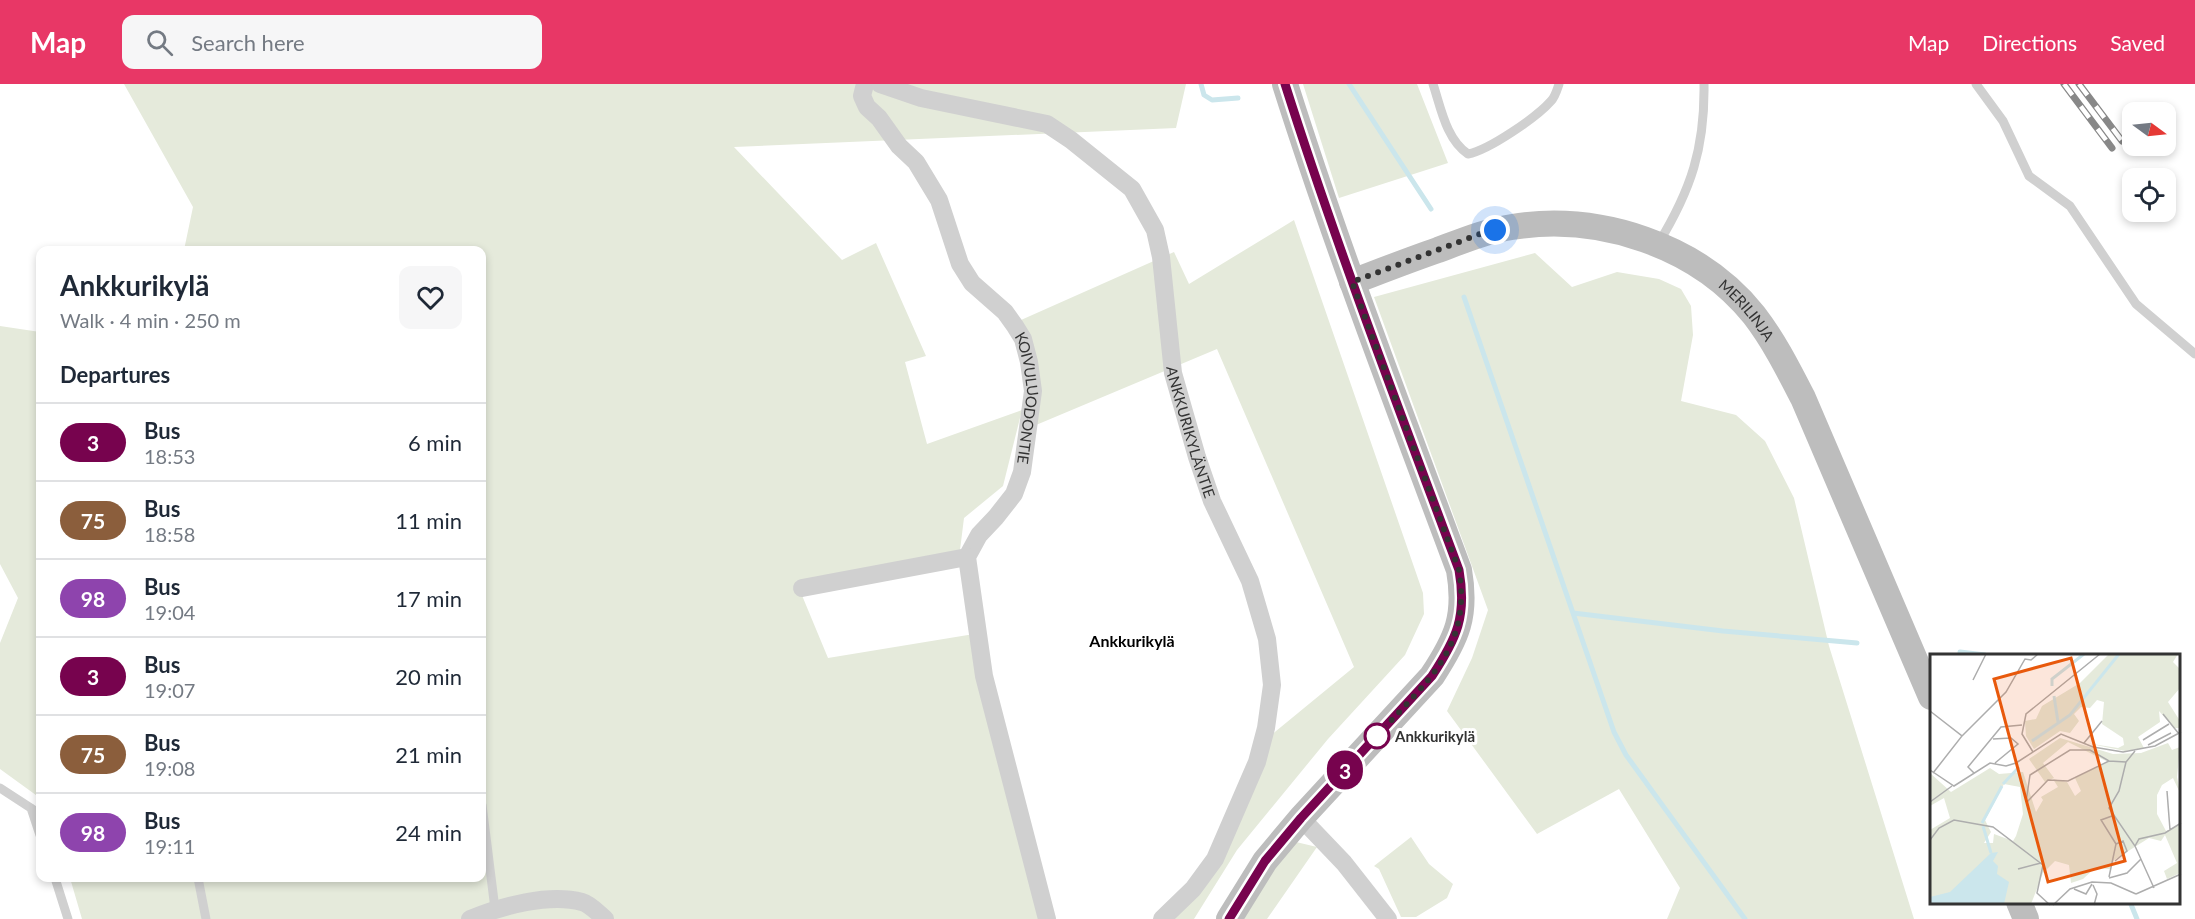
<!DOCTYPE html>
<html lang="en">
<head>
<meta charset="utf-8">
<style>
  body { margin:0; font-family:Lato,sans-serif; background:#f6f6f7; color:#1f2937; height:100vh; display:flex; flex-direction:column; font-size:22px; white-space:nowrap }
  * { box-sizing:border-box; margin:0 }
  p { font-size:20px; color:#747a83 }
  .icon { flex:none; width:33px; height:33px; fill:none; stroke:currentColor; stroke-width:2; stroke-linecap:round; stroke-linejoin:round }
  .map { position:relative; flex:1; overflow:hidden }
  .details { position:absolute; left:36px; top:162px; width:450px; height:636px; display:flex; flex-direction:column; background:#fff; border-radius:12px; box-shadow:0 3px 9px #0003 }
  .details>* { flex:none }
  .badge { padding:0 12px; border-radius:20px; font-size:21px; line-height:39px }
  .needle { width:39px; rotate:105deg }
  .controls { position:absolute; left:2122px; top:18px; display:grid; gap:12px }
  .controls a { display:grid; place-items:center; width:54px; height:54px; border-radius:12px; background:#fff; box-shadow:0 3px 9px #0003; font-size:30px }
  .you { position:absolute; width:30px; height:30px; margin:-15px; border:4px solid #fff; border-radius:50%; background:#1a73e8; box-shadow:0 0 0 9px #1a73e833 }
  .map>.badge { position:absolute; translate:-50% -50%; box-shadow:0 0 0 3px #fff }
  h2 { padding:0 24px; font-size:22px; line-height:54px }
  .round { display:grid; place-items:center; flex:none; width:63px; height:63px; border-radius:12px; background:#f6f6f7 }
  .headline { display:flex; align-items:center; justify-content:space-between; height:102px; padding:0 24px }
  h1 { font-size:28px; font-weight:700; line-height:45px }
  ul { padding:0; list-style:none }
  li { display:flex; align-items:center; gap:18px; height:78px; padding:0 24px; border-top:2px solid #e0e1e3 }
  li div { flex:1 }
  li b { display:block; font-size:22px }
  li em { font-style:normal }
  li .badge { min-width:66px; font-weight:700; text-align:center }
  header { display:flex; align-items:center; gap:36px; box-sizing:border-box; height:84px; padding:0 30px; background:#e83766; color:#fff }
  header strong { font-size:28px }
  nav { display:flex; gap:33px; margin-inline-start:auto; font-size:21px }
  .search { width:420px; height:54px; background:#f6f6f7; display:flex; align-items:center; gap:15px; box-sizing:border-box; padding:0 21px; border-radius:12px; color:#747a83; font-size:22px }
  .map>svg:first-child { display:block }
  .green { fill:#e5eadb }
  .lines { fill:none; stroke-linecap:round; stroke-linejoin:round }
  .stream { stroke:#cbe6ec; stroke-width:5 }
  .lane { stroke:#d0d0d0; stroke-width:9 }
  .street { stroke:#d0d0d0; stroke-width:18 }
  .secondary { stroke:#bdbdbd; stroke-width:26 }
  .rail-casing { stroke:#888; stroke-width:7 }
  .rail { stroke:#fff; stroke-width:4.5; stroke-dasharray:14; stroke-linecap:butt }
  .line-casing { stroke:#fff; stroke-width:14 }
  .line { stroke:#77034e; stroke-width:9 }
  .walk { stroke:#333; stroke-width:6; stroke-dasharray:0 10.8 }
  .stop-dot { fill:#fff; stroke:#77034e; stroke-width:3 }
  .labels { text-anchor:middle; dominant-baseline:central; stroke-width:6; stroke-linejoin:round; paint-order:stroke }
  .street-label { font-size:15px; fill:#333; stroke:#fff }
  .stop-label { font-size:15px; font-weight:bold; fill:#333; stroke:#fff; text-anchor:start }
  .neighbourhood-label { font-size:16px; font-weight:bold; fill:#000; stroke:#fff }
  .inset-river { fill:none; stroke:#cbe6ec; stroke-width:3 }
  .inset-road { fill:none; stroke:#adadad; stroke-width:1.5 }
  .view { fill:#e8590c; fill-opacity:0.15; stroke:#e8590c; stroke-width:3 }
  .inset-edge { fill:none; stroke:#333; stroke-width:3 }
</style>
</head>
<body>
<header>
<strong>Map</strong>
<div class="search"><svg class="icon" aria-label="search" viewBox="0 0 24 24"><circle cx="10" cy="10" r="6"/><path d="M15 15l6 6"/></svg>Search here</div>
<nav><a>Map</a><a>Directions</a><a>Saved</a></nav>
</header>
<div class="map">
<svg width="2195" height="835" viewBox="0 0 2195 835">
  <rect width="100%" height="100%" fill="#fff"/>
  <path class="green" d="M124,0H1186L1176,44L734,63L842,176L876,159L926,272L905,278L927,360L1022,326L1003,402L964,434L960,466L796,497L828,574L974,550L1040,835H82L70,794H482V166H184L193,123Z
    M1303,0H1417L1448,79L1339,114Z
    M1294,136L1423,509L1424,530L1405,571L1328,655L1237,766L1194,835H1167L1211,788L1270,652L1354,583L1217,265L1036,341L1021,236L1174,168L1189,200Z
    M1535,169L1572,203L1617,188L1659,195L1681,205L1691,222L1693,251L1681,317L1736,331L1765,357L1794,414L1829,562L1914,835H1667L1680,804L1619,705L1537,750L1447,627L1472,574L1488,526L1374,213Z
    M0,242L40,248V714L0,685V559L18,514L0,480Z
    M1411,753L1429,780L1453,800L1447,814L1416,833H1401L1379,785L1374,782Z
    M1296,758L1317,763L1267,835H1243L1272,785Z"/>
  <g class="lines">
    <path class="stream" d="M1201,0L1204,11L1212,16L1238,14
      M1349,0L1431,125
      M1464,213L1614,648L1626,671L1745,835
      M1573,529L1723,547L1857,559
      M1960,568L1985,571
      M2130,818L2137,835"/>
    <path class="lane" d="M1433,0C1441,24 1446,55 1468,70C1489,66 1537,33 1551,17C1555,13 1557,6 1559,0
      M1976,0L2003,37L2029,92L2070,122L2136,220L2195,270
      M1658,160C1691,106 1705,64 1704,0
      M0,704L40,730
      M482,721L495,825
      M31,724L40,751
      M55,794L68,835
      M198,794L206,835"/>
    <g class="street">
      <path id="s1" d="M865,0L862,12L867,23L879,34L899,62L916,78L939,116L960,180L972,199L1005,228L1015,242L1023,255L1029,278L1033,307L1022,388L1014,410L996,433L979,451L967,473L984,592L1047,835"/>
      <path id="s2" d="M880,0L921,14L1047,40L1071,56L1132,105L1155,146L1161,173L1173,289L1197,373L1212,417L1250,497L1267,555L1272,601L1266,644L1257,678L1215,775L1193,805L1162,835"/>
      <path d="M802,504L967,473"/>
      <path d="M1301,734L1344,779L1388,835"/>
      <path d="M470,835C502,822 549,809 582,818C590,820 599,830 605,835"/>
    </g>
    <g class="secondary">
      <path id="s3" d="M1352,198C1381,187 1409,176 1438,166C1462,157 1486,147 1512,143C1599,129 1698,161 1754,231C1774,257 1788,285 1803,314L1931,613"/>
      <path d="M2019,818L2026,835"/>
      <path d="M1229,835L1265,777L1301,734L1432,592C1457,554 1467,532 1459,486C1399,325 1337,164 1285,0"/>
    </g>
    <g class="rail-casing">
      <path id="rail" d="M2064,0L2112,64
        M2079,0L2122,57"/>
    </g>
    <use href="#rail" class="rail"/>
  </g>
  <g class="lines">
    <g class="line-casing">
      <path id="line" d="M1229,835L1265,777L1301,734L1432,592C1457,554 1467,532 1459,486C1399,325 1337,164 1285,0"/>
    </g>
    <use href="#line" class="line"/>
    <path class="walk" d="M1377,652C1424,599 1472,566 1459,486L1352,198L1480,150L1495,146"/>
  </g>
  <circle class="stop-dot" cx="1377" cy="652" r="12"/>
  <g class="labels">
    <g class="street-label">
      <text stroke="none"><textPath href="#s3" startOffset="430">MERILINJA</textPath></text>
      <text stroke="none"><textPath href="#s1" startOffset="369">KOIVULUODONTIE</textPath></text>
      <text stroke="none"><textPath href="#s2" startOffset="532">ANKKURIKYLÄNTIE</textPath></text>
    </g>
    <g class="stop-label">
      <text x="1395" y="652">Ankkurikylä</text>
    </g>
    <g class="neighbourhood-label">
      <text x="1132" y="556">Ankkurikylä</text>
    </g>
  </g>
  <g transform="translate(1930 570)">
    <rect width="250" height="250" fill="#fff"/>
    <path d="M179,0H248L243,8L250,15V34L238,48L250,67V74H244L229,57L230,68L208,83L214,94L195,97L156,89L188,94L194,91L193,84L172,70L174,48L167,46L160,54L151,53L144,60L149,67L140,79L130,77L104,95L96,82L95,67L106,65L112,52L150,29ZM130,84L183,100L211,99L238,89L242,96L250,93L247,123L250,139L243,124L232,131L227,141V160L236,177L250,170V219L237,225L234,217L247,209L235,181L231,187L219,184L184,206L180,215L165,214L153,225L141,229L139,211L125,207L113,219L101,250H0V176L20,164L14,144L0,152V119L21,138L60,114L69,120L93,118L106,158L113,146L111,143L128,133L123,125L137,128L145,142L151,137L145,124L178,108L138,88L113,109L124,124L115,128L99,105ZM74,130L90,133L93,160L86,182L83,187L64,180L63,189H54L61,178L55,166Z" fill="#e5eadb" fill-rule="evenodd"/>
    <path d="M68,198L63,207L68,212L67,220L79,228L74,250H0V243L20,238L61,199Z" fill="#cbe6ec"/>
    <path class="inset-river" d="M122,32V25L154,0M124,42L128,68M102,87L140,61L189,0M73,130L89,113M52,169L72,132M53,172L61,199"/>
    <path class="inset-road" d="M43,26L56,0M0,57L32,82L3,119M233,60L249,80M32,82L76,38L95,5L101,6L108,0M63,85L81,84L88,90L65,109M213,86L239,70M154,89L172,67M218,91L241,79M205,97L196,108L189,137L179,154L205,192L224,234M103,98L92,80L96,60L170,0M0,116L24,132L60,109L76,112L86,109L131,80L163,93L193,98L225,92L251,78M44,119L38,113L71,73L92,71M237,137L240,176M0,148L22,132M96,148L100,121L140,96H160L179,107L196,108M97,148L118,126L138,127L179,107M0,186L9,174L24,166L63,173L113,211L107,239L120,251M205,192L209,185L235,179L251,169M185,207L197,197L193,187L186,190M88,215L111,209M179,223L186,190L171,166L182,162M179,224L197,219L211,205M163,231L167,240L164,251M144,235L156,240L162,230M206,240L251,220M123,251L140,235L162,228L181,229L206,240"/>
    <path class="view" d="M141,4L195,207L118,228L64,25Z"/>
    <rect width="250" height="250" class="inset-edge"/>
  </g>
</svg>
<div class="controls">
<a><svg class="needle" viewBox="-14 -14 28 28"><path d="M0-13l5 13h-10z" fill="#e53935"/><path d="M0 13l5-13h-10z" fill="#747a83"/></svg></a>
<a><svg class="icon" aria-label="locate" viewBox="0 0 24 24"><circle cx="12" cy="12" r="6"/><path d="M12 2v4M12 18v4M2 12h4M18 12h4"/></svg></a>
</div>
<div class="you" style="left:1495px;top:146px"></div>
<b class="badge" style="left:1345px;top:686px;background:#77034e;color:#fff">3</b>
<section class="details">
<div class="headline"><div><h1>Ankkurikylä</h1><p>Walk · 4 min · 250 m</p></div><a class="round"><svg class="icon" aria-label="heart" viewBox="0 0 24 24"><path d="M12 20l-8-8c-3-5 5-10 8-4 3-6 11-1 8 4z"/></svg></a></div>
<h2>Departures</h2>
<ul>
<li><span class="badge" style="background:#77034e;color:#fff">3</span><div><b>Bus</b><p>18:53</p></div><em>6 min</em></li>
<li><span class="badge" style="background:#8b5e3c;color:#fff">75</span><div><b>Bus</b><p>18:58</p></div><em>11 min</em></li>
<li><span class="badge" style="background:#8e44ad;color:#fff">98</span><div><b>Bus</b><p>19:04</p></div><em>17 min</em></li>
<li><span class="badge" style="background:#77034e;color:#fff">3</span><div><b>Bus</b><p>19:07</p></div><em>20 min</em></li>
<li><span class="badge" style="background:#8b5e3c;color:#fff">75</span><div><b>Bus</b><p>19:08</p></div><em>21 min</em></li>
<li><span class="badge" style="background:#8e44ad;color:#fff">98</span><div><b>Bus</b><p>19:11</p></div><em>24 min</em></li>
</ul>
</section>
</div>
</body>
</html>
